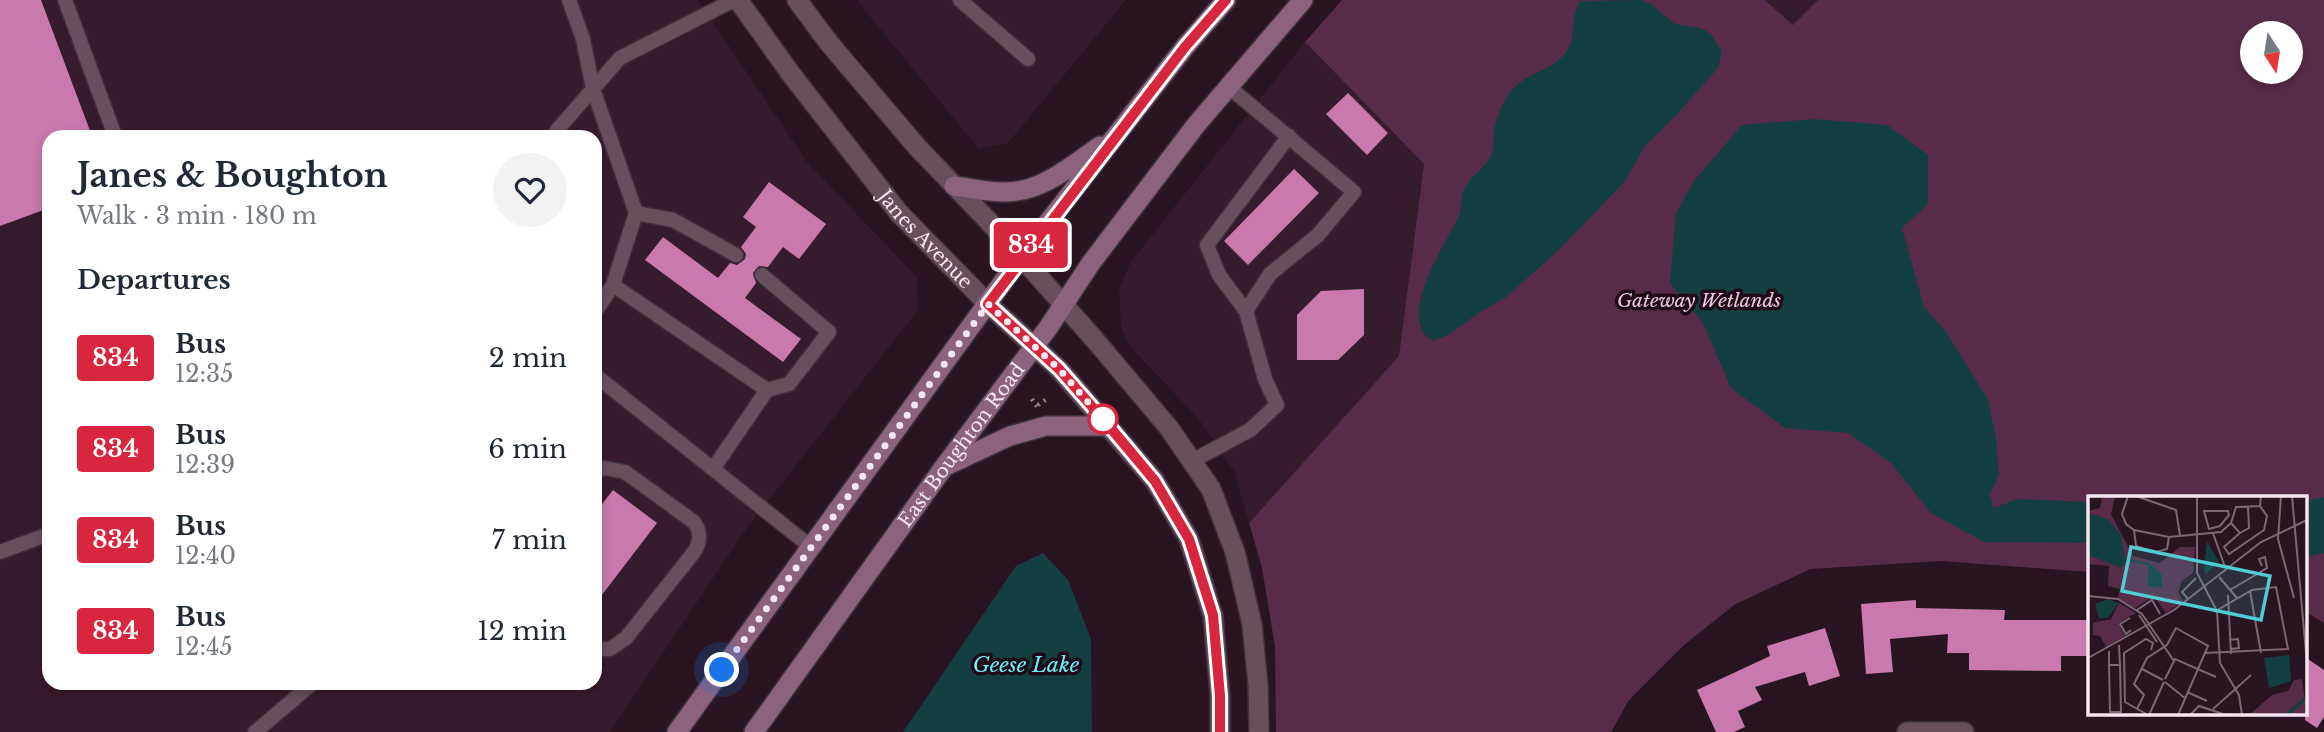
<!DOCTYPE html>
<html lang="en">
<head>
<meta charset="utf-8">
<style>
  body { margin:0; font-family:"Libre Baskerville",serif; background:#f2f2f3; color:#1f2937; height:100vh; display:flex; flex-direction:column; font-size:26px; white-space:nowrap }
  * { box-sizing:border-box; margin:0 }
  p { font-size:23px; color:#747a83 }
  .icon { flex:none; width:38px; height:38px; fill:none; stroke:currentColor; stroke-width:2; stroke-linecap:round; stroke-linejoin:round }
  .map { position:relative; flex:1; overflow:hidden }
  .drawer { position:absolute; left:42px; top:130px; width:560px; height:560px; display:flex; flex-direction:column; background:#fff; border-radius:21px; box-shadow:0 4px 10px #0003 }
  .drawer>* { flex:none }
  .badge { padding:0 14px; border-radius:5px; font-size:24px; line-height:46px }
  .needle { width:46px; rotate:168deg }
  .fabs { position:absolute; left:2240px; top:21px; display:grid; gap:14px }
  .fabs a { display:grid; place-items:center; width:63px; height:63px; border-radius:50%; background:#fff; box-shadow:0 4px 10px #0003; font-size:35px }
  .you { position:absolute; width:35px; height:35px; margin:-18px; border:5px solid #fff; border-radius:50%; background:#1a73e8; box-shadow:0 0 0 10px #1a73e833 }
  .map>.badge { position:absolute; translate:-50% -50%; box-shadow:0 0 0 4px #fff }
  h2 { padding:0 35px; font-size:26px; line-height:63px }
  .round { display:grid; place-items:center; flex:none; width:74px; height:74px; border-radius:37px; background:#f2f2f3 }
  .head { display:flex; align-items:center; justify-content:space-between; height:119px; padding:0 35px }
  h1 { font-size:33px; font-weight:700; line-height:52px }
  ul { padding:0; list-style:none }
  li { display:flex; align-items:center; gap:21px; height:91px; padding:0 35px }
  li div { flex:1 }
  li b { display:block; font-size:26px }
  li em { font-style:normal }
  li .badge { min-width:77px; font-weight:700; text-align:center }
  .map>svg:first-child { display:block }
  .built { fill:#361b2c; fill-rule:evenodd }
  .green { fill:#582c48; fill-rule:evenodd }
  .water { fill:#143f41 }
  .building { fill:#c979ab }
  .lines { fill:none; stroke-linecap:round; stroke-linejoin:round }
  .service-casing { stroke:#3e3038; stroke-width:17 }
  .minor-casing { stroke:#3e3038; stroke-width:22 }
  .tertiary-casing { stroke:#3e3038; stroke-width:22 }
  .secondary-casing { stroke:#3e3038; stroke-width:22 }
  .path { stroke:#917f8a; stroke-width:4.5; stroke-dasharray:2 5; stroke-linecap:butt }
  .service { stroke:#684f5e; stroke-width:14 }
  .minor { stroke:#684f5e; stroke-width:19 }
  .tertiary { stroke:#684f5e; stroke-width:19 }
  .secondary { stroke:#8d627c; stroke-width:19 }
  .line-casing { stroke:#fff; stroke-width:16 }
  .line { stroke:#d7263d; stroke-width:10 }
  .walk { stroke:#f5e6ef; stroke-width:7; stroke-dasharray:0 12.6 }
  .stop-dot { fill:#fff; stroke:#d7263d; stroke-width:3.5 }
  .labels { text-anchor:middle; dominant-baseline:central; stroke-width:7; stroke-linejoin:round; paint-order:stroke }
  .street-label { font-size:19px; fill:#f5e6ef; stroke:#1f0b18 }
  .park-label { font-size:19px; font-style:italic; fill:#f3c7e1; stroke:#1f0b18 }
  .water-label { font-size:21px; font-style:italic; fill:#6bf2fb; stroke:#1f0b18 }
  .inset-river { fill:none; stroke:#143f41; stroke-width:3.5 }
  .inset-road { fill:none; stroke:#7b6873; stroke-width:2 }
  .view { fill:#51ccd4; fill-opacity:0.15; stroke:#51ccd4; stroke-width:3.5 }
  .inset-edge { fill:none; stroke:#f5e6ef; stroke-width:3.5 }
</style>
</head>
<body>
<div class="map">
<svg width="2324" height="732" viewBox="0 0 2324 732">
  <rect width="100%" height="100%" fill="#291421"/>
  <path class="built" d="M0,0H698L807,162L917,277L918,310L746,529L610,732H0ZM49,136H595V682H49Z
    M858,0H1126L1008,143L979,149L867,13Z
    M1765,0H1818L1793,25Z
    M1305,42L1424,164L1399,356L1249,523L1234,471L1198,418L1137,354L1126,339L1121,326L1119,290L1130,263Z"/>
  <path class="green" d="M1342,0H1765L1793,25L1818,0H2324V623L2305,611V498H2090L2089,572L1941,561L1810,569L1734,605L1684,645L1629,700L1611,732H1276L1275,647L1262,568L1249,523L1399,356L1424,164L1305,42ZM2252,33H2291V72H2252Z"/>
  <path class="water" d="M1641,0L1651,4L1675,24L1701,28L1711,34L1722,52L1718,68L1678,113L1645,146L1625,181L1560,249L1505,298L1480,312L1450,334L1433,341C1393,319 1448,241 1459,215C1462,207 1460,197 1464,189C1471,176 1484,169 1491,156C1495,148 1493,139 1494,130C1496,118 1503,100 1511,91C1526,72 1553,71 1567,51C1577,36 1569,20 1580,1Z
    M1814,119L1887,125L1928,155V204L1902,228L1924,307L1947,333L1988,400L1996,438L1999,475L1990,494L1993,508L2018,499L2089,502V543L1984,542L1931,513L1891,463L1848,433L1785,428L1731,388L1703,323L1670,283L1676,213L1693,182L1742,125Z
    M2324,497V553L2305,558V501Z
    M1043,553L1068,580L1091,639L1092,732H903L1016,566Z"/>
  <path class="building" d="M0,0H41L92,136H49V208L0,226Z
    M1348,93L1388,133L1367,155L1326,114Z
    M1294,169L1319,193L1248,265L1224,241Z
    M769,182L826,224L799,259L783,247L768,267L759,266L753,273L756,283L745,298L801,339L783,362L645,260L663,237L718,278L730,263L737,265L745,259L746,254L741,247L756,227L743,217Z
    M1364,289V335L1338,360H1297V315L1321,291Z
    M613,490L657,523L595,604V513Z
    M1916,600V608L2005,610L2004,620H2088V656H2061V671L1969,670V653H1947L1948,634L1890,639L1893,672L1866,674L1861,604Z
    M1825,628L1840,676L1809,686L1805,672L1755,687L1762,700L1738,711L1745,727L1734,732H1716L1697,690L1770,656L1767,646Z
    M2305,657L2324,670V717L2317,728L2305,720Z"/>
  <g class="lines">
    <g class="service-casing">
      <path id="service" d="M65,0L115,136
        M569,0L583,39L593,89L636,213L613,285
        M960,0L1028,59
        M554,136L558,129L620,58L734,0
        M636,213L673,220L736,255
        M762,275L829,332L789,384L767,390
        M1246,311L1219,275L1207,245L1289,136
        M595,312L613,285L767,390L713,469
        M595,375L811,547
        M1192,461L1250,430L1277,405L1265,379L1246,311L1270,274L1318,235L1354,192L1229,87
        M595,471L605,468L625,472L694,522C701,532 701,541 694,552L626,638L610,649H595
        M0,552L49,534
        M255,732L314,682"/>
    </g>
    <g class="minor-casing">
      <path id="minor" d="M1907,732H1964"/>
    </g>
    <g class="tertiary-casing">
      <g id="tertiary">
        <path id="s1" d="M738,0L791,74L899,213L988,304L1059,369L1155,481L1189,539L1213,616L1220,696V732"/>
        <path d="M797,0L829,43L918,148L997,230L1095,340L1169,428L1211,489L1235,552L1252,624L1258,685L1259,732"/>
      </g>
    </g>
    <g class="secondary-casing">
      <g id="secondary">
        <path d="M954,186C970,188 987,192 1003,192C1041,193 1071,166 1100,146"/>
        <path d="M948,465L1010,436L1046,426H1109"/>
        <path d="M677,732L1021,257L1185,47L1226,0"/>
        <path id="s2" d="M754,732L944,467L1048,328L1091,263L1196,125L1303,0"/>
      </g>
    </g>
    <path class="path" d="M1032,399L1038,408
      M1038,405L1048,398"/>
    <use href="#service" class="service"/>
    <use href="#minor" class="minor"/>
    <use href="#tertiary" class="tertiary"/>
    <use href="#secondary" class="secondary"/>
  </g>
  <g class="lines">
    <g class="line-casing">
      <path id="line" d="M1220,732V696L1213,615L1189,539L1155,481L1109,426L1059,369L988,304L1185,47L1226,0"/>
    </g>
    <use href="#line" class="line"/>
    <path class="walk" d="M722,670L988,304L1059,369L1109,426L1103,419"/>
  </g>
  <circle class="stop-dot" cx="1103" cy="419" r="14"/>
  <g class="labels">
    <g class="street-label">
      <text stroke="none"><textPath href="#s1" startOffset="304">Janes Avenue</textPath></text>
      <text stroke="none"><textPath href="#s2" startOffset="354">East Boughton Road</textPath></text>
    </g>
    <g class="park-label">
      <text x="1699" y="300">Gateway Wetlands</text>
    </g>
    <g class="water-label">
      <text x="1026" y="665">Geese Lake</text>
    </g>
  </g>
  <g transform="translate(2088 496)">
    <rect width="219" height="219" fill="#291421"/>
    <path d="M14,0H27L23,18L45,60L72,67L92,51H107L105,77L94,85L90,96L95,105L78,117L66,100L47,112L30,102L32,93L20,90L21,70L0,68V15L12,12ZM31,107L48,117L30,127L37,140L18,151L12,140L5,139V127L23,123ZM214,183L219,219H161L184,199L200,195L206,184Z" fill="#582c48"/>
    <path d="M0,17L20,23L33,39L37,62L61,67L74,79V92L60,90V69L38,65L33,72L0,59ZM119,45L131,66L118,78L116,72ZM20,103L31,107L20,122H11L7,108ZM201,159L203,185L181,192L176,162Z" fill="#143f41"/>
    <path class="inset-river" d="M198,219L217,203"/>
    <path class="inset-road" d="M40,0L34,18L38,28L46,34L81,41L133,36L143,27L148,11M48,0L88,14L92,40M109,0V77L129,115L132,167L151,199L154,219M193,0L190,43L206,102M204,0L219,168M147,11L172,10L173,0M116,15H140L141,19L132,30L121,33ZM143,27L152,37L136,51L141,58L176,34L179,20L172,10M46,34L48,50L68,56L79,53L81,41M125,37L137,71M152,37L161,32L160,11M131,81L149,102M142,94L179,72L177,61L171,63L174,70M162,95L173,157M140,99L143,158M0,100L30,103L54,118L86,165M100,103L94,96L108,82M49,114L64,104L72,118M51,119L69,146M42,122L32,128L38,138L43,134M141,144L150,143L151,152L142,153M21,155V169H32L31,149M116,157L200,153L188,91L164,94L126,116M0,162L86,114L173,46L219,24M21,169L22,216H33L32,169M54,173L75,184M77,183L87,163L128,181M77,186L98,203M99,196L119,205M49,213L56,199L46,188L59,162L79,149L88,132L120,150L90,219M125,213L163,179M60,219L37,206L36,157L58,143L65,147L63,154M61,219L76,186M102,219L111,210L138,219"/>
    <path class="view" d="M43,51L182,80L173,124L34,95Z"/>
    <rect width="219" height="219" class="inset-edge"/>
  </g>
</svg>
<div class="fabs">
<a><svg class="needle" viewBox="-14 -14 28 28"><path d="M0-13l5 13h-10z" fill="#e53935"/><path d="M0 13l5-13h-10z" fill="#747a83"/></svg></a>
</div>
<div class="you" style="left:722px;top:670px"></div>
<b class="badge" style="left:1031px;top:245px;background:#d7263d;color:#fff">834</b>
<section class="drawer">
<div class="head"><div><h1>Janes &amp; Boughton</h1><p>Walk · 3 min · 180 m</p></div><a class="round"><svg class="icon" aria-label="heart" viewBox="0 0 24 24"><path d="M12 20l-8-8c-3-5 5-10 8-4 3-6 11-1 8 4z"/></svg></a></div>
<h2>Departures</h2>
<ul>
<li><span class="badge" style="background:#d7263d;color:#fff">834</span><div><b>Bus</b><p>12:35</p></div><em>2 min</em></li>
<li><span class="badge" style="background:#d7263d;color:#fff">834</span><div><b>Bus</b><p>12:39</p></div><em>6 min</em></li>
<li><span class="badge" style="background:#d7263d;color:#fff">834</span><div><b>Bus</b><p>12:40</p></div><em>7 min</em></li>
<li><span class="badge" style="background:#d7263d;color:#fff">834</span><div><b>Bus</b><p>12:45</p></div><em>12 min</em></li>
</ul>
</section>
</div>
</body>
</html>
